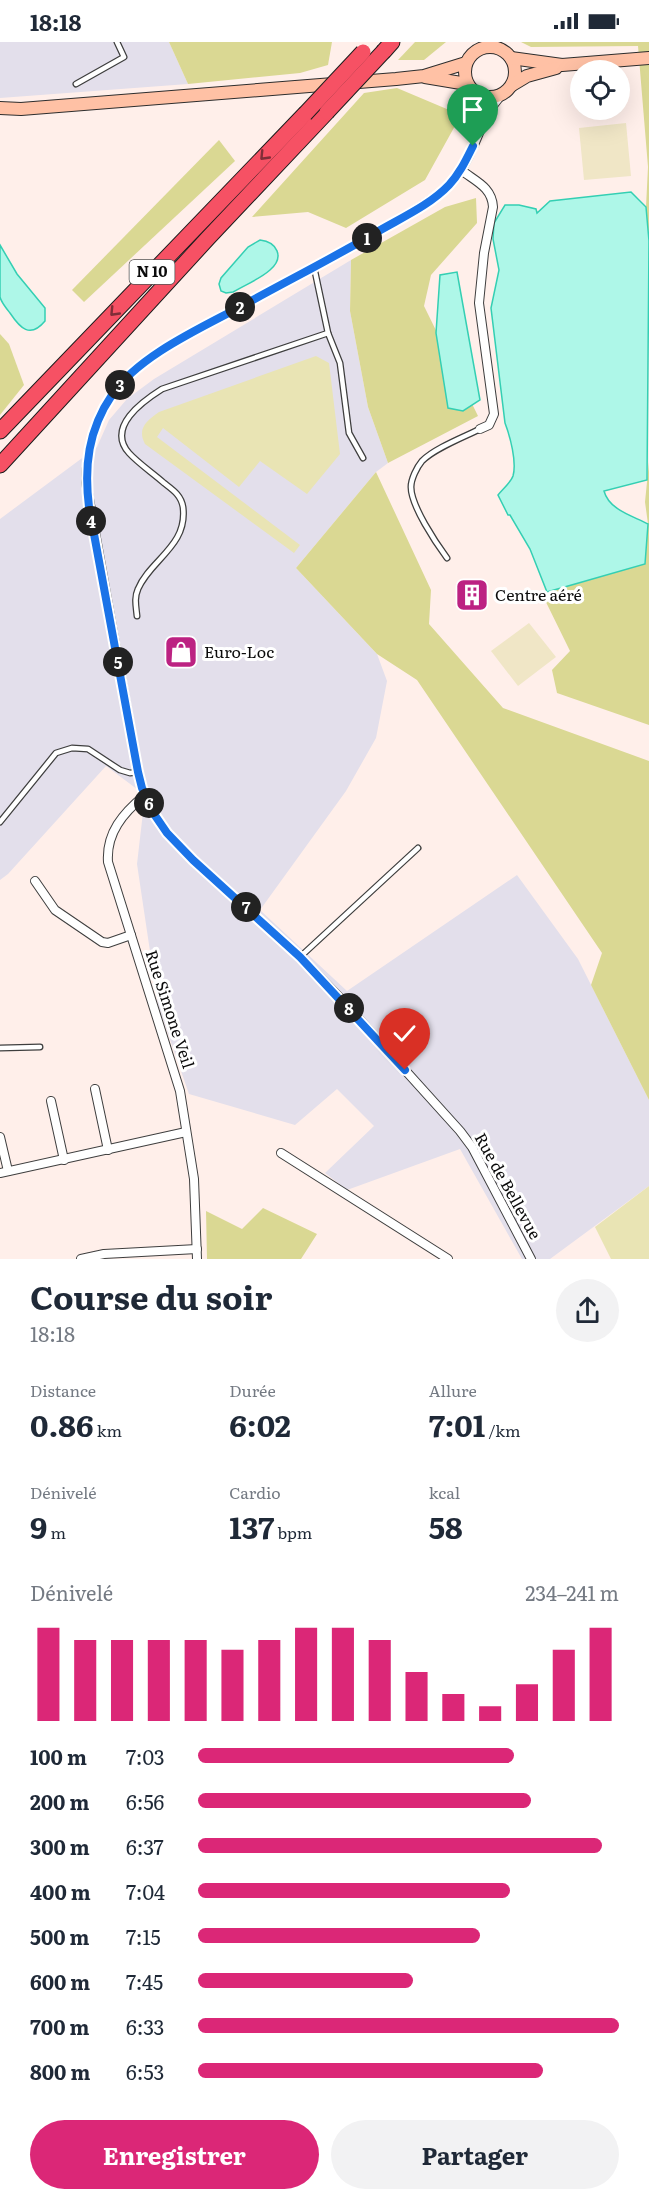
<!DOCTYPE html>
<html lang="fr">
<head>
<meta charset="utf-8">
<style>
  :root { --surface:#fff; --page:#f2f2f3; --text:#1f2937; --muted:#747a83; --accent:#db2777 }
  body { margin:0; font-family:Literata,serif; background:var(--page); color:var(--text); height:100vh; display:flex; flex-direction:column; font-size:22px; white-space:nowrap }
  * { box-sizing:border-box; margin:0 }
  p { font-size:20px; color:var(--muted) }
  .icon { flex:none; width:33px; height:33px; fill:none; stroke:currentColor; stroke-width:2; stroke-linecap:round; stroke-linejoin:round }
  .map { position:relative; height:1217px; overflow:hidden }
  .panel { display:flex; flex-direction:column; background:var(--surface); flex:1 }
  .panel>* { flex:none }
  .tools { position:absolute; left:570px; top:18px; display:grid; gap:12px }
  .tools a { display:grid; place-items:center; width:60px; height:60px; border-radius:50%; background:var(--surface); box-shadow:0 6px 24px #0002; font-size:30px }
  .pin { position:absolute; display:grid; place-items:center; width:51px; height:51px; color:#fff; margin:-62px -26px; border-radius:50% 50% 50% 0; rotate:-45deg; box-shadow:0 0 6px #0007 }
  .pin .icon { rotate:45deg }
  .km { position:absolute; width:30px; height:30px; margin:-15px; border-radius:50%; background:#222; color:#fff; font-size:16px; line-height:30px; text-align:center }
  .round { display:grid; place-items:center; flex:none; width:63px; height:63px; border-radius:32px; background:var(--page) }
  .summary { display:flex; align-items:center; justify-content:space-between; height:102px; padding:0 30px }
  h1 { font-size:33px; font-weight:700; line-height:45px }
  .figures { display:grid; grid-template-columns:repeat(3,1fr); gap:9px; height:102px; padding:6px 30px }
  .figures div { display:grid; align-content:center }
  .figures b { font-size:30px; font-weight:700 }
  .figures small { font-size:16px; font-weight:400 }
  .figures p { font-size:16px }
  .chart { height:168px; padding:12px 30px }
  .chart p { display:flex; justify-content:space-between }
  .chart svg { width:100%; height:108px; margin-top:6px; stroke:var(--accent); stroke-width:6 }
  .button { display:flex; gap:12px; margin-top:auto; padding:12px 30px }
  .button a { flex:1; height:69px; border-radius:36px; background:var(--accent); color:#fff; font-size:24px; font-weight:700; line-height:69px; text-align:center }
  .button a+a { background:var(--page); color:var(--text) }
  ul { padding:0 30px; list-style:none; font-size:20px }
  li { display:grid; grid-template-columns:96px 72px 1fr; align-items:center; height:45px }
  li i { height:15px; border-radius:8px; background:var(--accent) }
  .status { display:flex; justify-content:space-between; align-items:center; height:42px; padding:0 30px; background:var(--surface); direction:ltr }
  .status svg { height:16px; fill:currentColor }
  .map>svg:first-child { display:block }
</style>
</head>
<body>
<div class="status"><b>18:18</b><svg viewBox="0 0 49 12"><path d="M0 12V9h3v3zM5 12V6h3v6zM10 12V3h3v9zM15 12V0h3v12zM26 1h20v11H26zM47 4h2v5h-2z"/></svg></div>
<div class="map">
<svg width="649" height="1217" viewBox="0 0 649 1217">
  <rect width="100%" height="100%" fill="#ffefea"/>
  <!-- industrial -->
  <g fill="#e3dfeb">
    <path d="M0,0h169l19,42 -188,14z"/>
    <path d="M351,218l-1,51 18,96 20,56 -12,9 -80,96 81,86 10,27 -11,57 -30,53 -86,119 87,81 170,-116 61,84 71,141v86l-99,73h-28l-62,-110 -113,41 -22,-17 49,-47 -37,-37 -42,36 -106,-31 -31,-89 -21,-141 8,-69 -39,-29 -98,108 -8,6v-361l97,-72 12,-27 18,-21 27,-20z"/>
  </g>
  <!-- green -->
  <g fill="#e9e4b4">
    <path d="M316,314l13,7 11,91 -33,40 -47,-33 -21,26 -76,-59 -6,9 143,108 -6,8 -149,-109c-8,-15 1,-23 14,-32z"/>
    <path d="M649,1144v73h-38l-16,-32z"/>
  </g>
  <!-- forest -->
  <g fill="#dad893">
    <path d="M169,0h163l-4,23 -28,8 -112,11z"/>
    <path d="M415,0h31l-22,18h-26z"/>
    <path d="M521,0h128v244l-2,-6 2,-39 -3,-34 2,-40 -10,-121 -107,1z"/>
    <path d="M397,46l64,27 -36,65 -79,48 -38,-16 -56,5 112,-124z"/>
    <path d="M219,98l16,21 -151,141 -12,-12z"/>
    <path d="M476,156l1,25 -46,52 -7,31 54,110 -90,47 -20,-56 -18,-96 1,-51 94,-53z"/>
    <path d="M0,292l9,10 15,41 -24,30z"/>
    <path d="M649,420v263l-92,-32 -5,-23 18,-19 -27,-55 4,-4 98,-28 3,-40 -3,-22z"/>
    <path d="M376,430l55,118 -2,34 74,84 146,53v339l-58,-115 11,-32 -185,-273 -40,-26 -81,-86z"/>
    <path d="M263,1166l54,26 -16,25h-94l-1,-48 36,18z"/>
  </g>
  <!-- pitch -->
  <g fill="#f0e6c6">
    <path d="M626,81l5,53 -47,4 -5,-52z"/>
    <path d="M529,581l27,34 -38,29 -27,-35z"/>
  </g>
  <!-- water -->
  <g fill="#aef7e8" stroke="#34cfb3" stroke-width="1.5">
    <path d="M631,150l15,15 3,34 -2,239 -43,11c5,19 29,25 44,33l-3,40 -98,28 -17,-43 -20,-34h-2l-10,-20c4,-5 13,-13 15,-19 4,-14 -3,-40 -8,-53l-14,-115 8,-38 -6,-31 1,-16 11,-18h14l17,4 1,4 13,-12z"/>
    <path d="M260,198c17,2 25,17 10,30 -10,9 -25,15 -37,22l-7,1 -5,-2 -2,-7 2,-6 27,-31z"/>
    <path d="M0,203l17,29 28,34v13c-15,18 -25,7 -35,-8 -4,-5 -9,-11 -10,-16 0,-17 0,-36 0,-52z"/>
    <path d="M457,230l23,128 -17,11 -15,-3 -12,-75 4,-58z"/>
  </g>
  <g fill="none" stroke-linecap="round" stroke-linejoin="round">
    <defs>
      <g id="lane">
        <path d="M76,42l48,-27 -7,-15"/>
        <path d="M314,225l14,66 12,30 9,70 14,25"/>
        <path d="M447,516c-11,-15 -36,-52 -36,-71 0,-8 6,-20 11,-26 13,-13 42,-24 58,-32"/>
        <path d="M137,574c-1,-10 -3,-18 1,-27 12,-29 50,-43 45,-82 -2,-12 -10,-17 -19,-24 -11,-10 -25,-19 -35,-30 -23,-26 14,-52 33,-64l166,-56"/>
        <path d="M0,780l56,-69 16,-5 16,1 32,21 10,3 8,-1"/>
        <path d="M300,915l118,-109"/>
        <path d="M0,1006l40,-1"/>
      </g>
      <g id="street">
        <path d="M471,48l7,20 1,19"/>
        <path d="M502,52c-22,25 -24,50 -41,76 -8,13 -20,23 -32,31 -16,12 -35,21 -52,31 -50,29 -101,55 -152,83 -39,21 -84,41 -111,78 -20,26 -27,57 -28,89l52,290 4,16 12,26 13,19 26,27 107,97 40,41 120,133 12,16 59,112"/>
        <path d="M461,128c14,11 31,17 32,37l-9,46 -5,50 15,111 -5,11 -9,4"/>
        <path d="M145,753c-22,18 -39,38 -37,67l72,229 14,88 3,80"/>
        <path d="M35,839l20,29 47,32 6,1 23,-8"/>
        <path d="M95,1047l13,61"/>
        <path d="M51,1059l13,59"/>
        <path d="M0,1095l8,34"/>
        <path d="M281,1111l167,106"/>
        <path d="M0,1131l186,-41"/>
        <path d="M81,1217l23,-5 93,-5"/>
      </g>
      <g id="secondary">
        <circle cx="490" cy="30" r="25"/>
        <path d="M511,16l51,7 87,-7"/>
        <path d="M425,35l42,7"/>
        <path d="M512,43l15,-9 29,-8"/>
        <path d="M0,66l21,1 375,-30 28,-3 42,-13"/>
      </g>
      <g id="highway">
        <path d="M384,9l8,-9"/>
        <path d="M0,389l305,-317"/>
        <path d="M0,423l208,-227 119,-126"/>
      </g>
    </defs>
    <!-- lane casing -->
    <use href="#lane" stroke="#3e3e3e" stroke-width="7"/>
    <!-- street casing -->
    <use href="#street" stroke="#3e3e3e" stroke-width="10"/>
    <!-- secondary casing -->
    <use href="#secondary" stroke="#2d2d2d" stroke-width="14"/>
    <!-- highway casing -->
    <use href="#highway" stroke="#1c1c1c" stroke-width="17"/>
    <!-- lane -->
    <use href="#lane" stroke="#fff" stroke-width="4.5"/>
    <!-- street -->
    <use href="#street" stroke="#fff" stroke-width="8"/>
    <!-- secondary -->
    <use href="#secondary" stroke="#ffc1a5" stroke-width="12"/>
    <!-- highway -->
    <use href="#highway" stroke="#f65164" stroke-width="15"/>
    <defs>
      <g id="highway-bridge">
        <path d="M327,70l57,-61"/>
        <path d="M305,72l58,-62"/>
      </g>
    </defs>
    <!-- highway-bridge casing -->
    <use href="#highway-bridge" stroke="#1c1c1c" stroke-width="17" stroke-linecap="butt"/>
    <!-- highway-bridge -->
    <use href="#highway-bridge" stroke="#f65164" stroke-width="15"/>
  </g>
  <!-- one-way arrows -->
  <defs><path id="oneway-chevron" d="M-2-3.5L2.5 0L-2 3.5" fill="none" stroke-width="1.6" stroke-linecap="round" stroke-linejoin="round" transform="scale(1.5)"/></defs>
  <g stroke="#802e38">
    <use href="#oneway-chevron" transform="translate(264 114) rotate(134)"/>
    <use href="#oneway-chevron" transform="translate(114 270) rotate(134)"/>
  </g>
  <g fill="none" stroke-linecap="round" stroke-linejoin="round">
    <defs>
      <path id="route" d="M405,1028l-105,-113 -107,-97 -26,-27 -13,-19 -12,-26 -4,-16 -49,-265c-5,-40 -1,-77 23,-112 26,-39 89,-67 130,-89 45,-25 91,-48 135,-74 24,-14 53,-27 72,-47 11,-12 17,-25 24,-39"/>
    </defs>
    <!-- route casing -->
    <use href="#route" stroke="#fff" stroke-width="12"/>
    <!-- route -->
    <use href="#route" stroke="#1a73e8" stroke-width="8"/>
  </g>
  <!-- icons -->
  <defs>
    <symbol id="building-square" viewBox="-11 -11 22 22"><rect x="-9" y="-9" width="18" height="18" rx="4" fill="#bc2282" stroke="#fff"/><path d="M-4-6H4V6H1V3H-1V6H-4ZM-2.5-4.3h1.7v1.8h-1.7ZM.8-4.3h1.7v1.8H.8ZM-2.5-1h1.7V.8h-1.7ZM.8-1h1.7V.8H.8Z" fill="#fff"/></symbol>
    <symbol id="shop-square" viewBox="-11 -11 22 22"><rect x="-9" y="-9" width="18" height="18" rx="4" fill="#bc2282" stroke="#fff"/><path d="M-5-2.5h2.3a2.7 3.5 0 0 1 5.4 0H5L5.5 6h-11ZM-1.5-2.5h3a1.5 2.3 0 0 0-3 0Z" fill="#fff"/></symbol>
  </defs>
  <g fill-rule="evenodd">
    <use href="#building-square" x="453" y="534" width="38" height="38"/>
    <use href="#shop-square" x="162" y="591" width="38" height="38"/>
  </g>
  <g text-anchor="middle" stroke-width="6" stroke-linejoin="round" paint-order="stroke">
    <!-- shield labels -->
    <rect fill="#fff" stroke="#545454" stroke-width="1.5" x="129.5" y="218" width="45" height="24" rx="4.5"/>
    <g font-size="15" font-weight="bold" fill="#0b0b0b">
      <text x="152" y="235">N 10</text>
    </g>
    <!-- poi labels -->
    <g font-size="16" fill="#0b0b0b" stroke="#fff" text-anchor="start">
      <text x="495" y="559">Centre aéré</text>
      <text x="204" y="616">Euro-Loc</text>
    </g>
    <!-- street labels -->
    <g font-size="16" fill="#0b0b0b" stroke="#fff">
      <text transform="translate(170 967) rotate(72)" y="6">Rue Simone Veil</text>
      <text transform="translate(508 1144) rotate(61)" y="6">Rue de Bellevue</text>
    </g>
  </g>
</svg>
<div class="tools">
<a><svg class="icon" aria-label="locate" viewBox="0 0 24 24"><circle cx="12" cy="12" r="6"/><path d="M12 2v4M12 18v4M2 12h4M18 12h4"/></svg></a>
</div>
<div class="pin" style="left:473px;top:104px;background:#1e9e55"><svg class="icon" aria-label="arrive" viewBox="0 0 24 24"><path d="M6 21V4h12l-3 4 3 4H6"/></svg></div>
<div class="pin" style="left:405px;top:1028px;background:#d93025"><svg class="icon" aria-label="check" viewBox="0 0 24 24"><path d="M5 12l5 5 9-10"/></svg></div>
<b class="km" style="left:367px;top:196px">1</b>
<b class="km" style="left:240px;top:265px">2</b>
<b class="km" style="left:120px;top:343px">3</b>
<b class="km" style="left:91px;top:479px">4</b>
<b class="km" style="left:118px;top:620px">5</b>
<b class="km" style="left:149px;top:761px">6</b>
<b class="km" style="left:246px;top:865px">7</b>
<b class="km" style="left:349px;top:966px">8</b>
</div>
<section class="panel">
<div class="summary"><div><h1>Course du soir</h1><p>18:18</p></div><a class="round"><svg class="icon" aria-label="share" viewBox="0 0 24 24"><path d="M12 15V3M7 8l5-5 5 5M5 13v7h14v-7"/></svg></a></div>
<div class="figures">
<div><p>Distance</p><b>0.86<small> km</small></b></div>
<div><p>Durée</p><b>6:02</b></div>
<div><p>Allure</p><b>7:01<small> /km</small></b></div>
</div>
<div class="figures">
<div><p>Dénivelé</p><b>9<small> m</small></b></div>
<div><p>Cardio</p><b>137<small> bpm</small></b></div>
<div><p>kcal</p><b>58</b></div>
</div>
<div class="chart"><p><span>Dénivelé</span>234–241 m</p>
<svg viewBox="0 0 160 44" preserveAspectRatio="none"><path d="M5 44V6M15 44V11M25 44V11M35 44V11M45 44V11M55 44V15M65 44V11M75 44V6M85 44V6M95 44V11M105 44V24M115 44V33M125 44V38M135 44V29M145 44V15M155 44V6"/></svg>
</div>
<ul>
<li><b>100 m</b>7:03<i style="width:75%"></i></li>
<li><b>200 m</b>6:56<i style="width:79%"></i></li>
<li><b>300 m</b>6:37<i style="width:96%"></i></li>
<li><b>400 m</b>7:04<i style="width:74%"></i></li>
<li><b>500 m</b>7:15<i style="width:67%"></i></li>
<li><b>600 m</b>7:45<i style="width:51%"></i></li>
<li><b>700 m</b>6:33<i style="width:100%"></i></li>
<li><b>800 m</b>6:53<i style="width:82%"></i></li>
</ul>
<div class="button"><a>Enregistrer</a><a>Partager</a></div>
</section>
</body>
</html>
